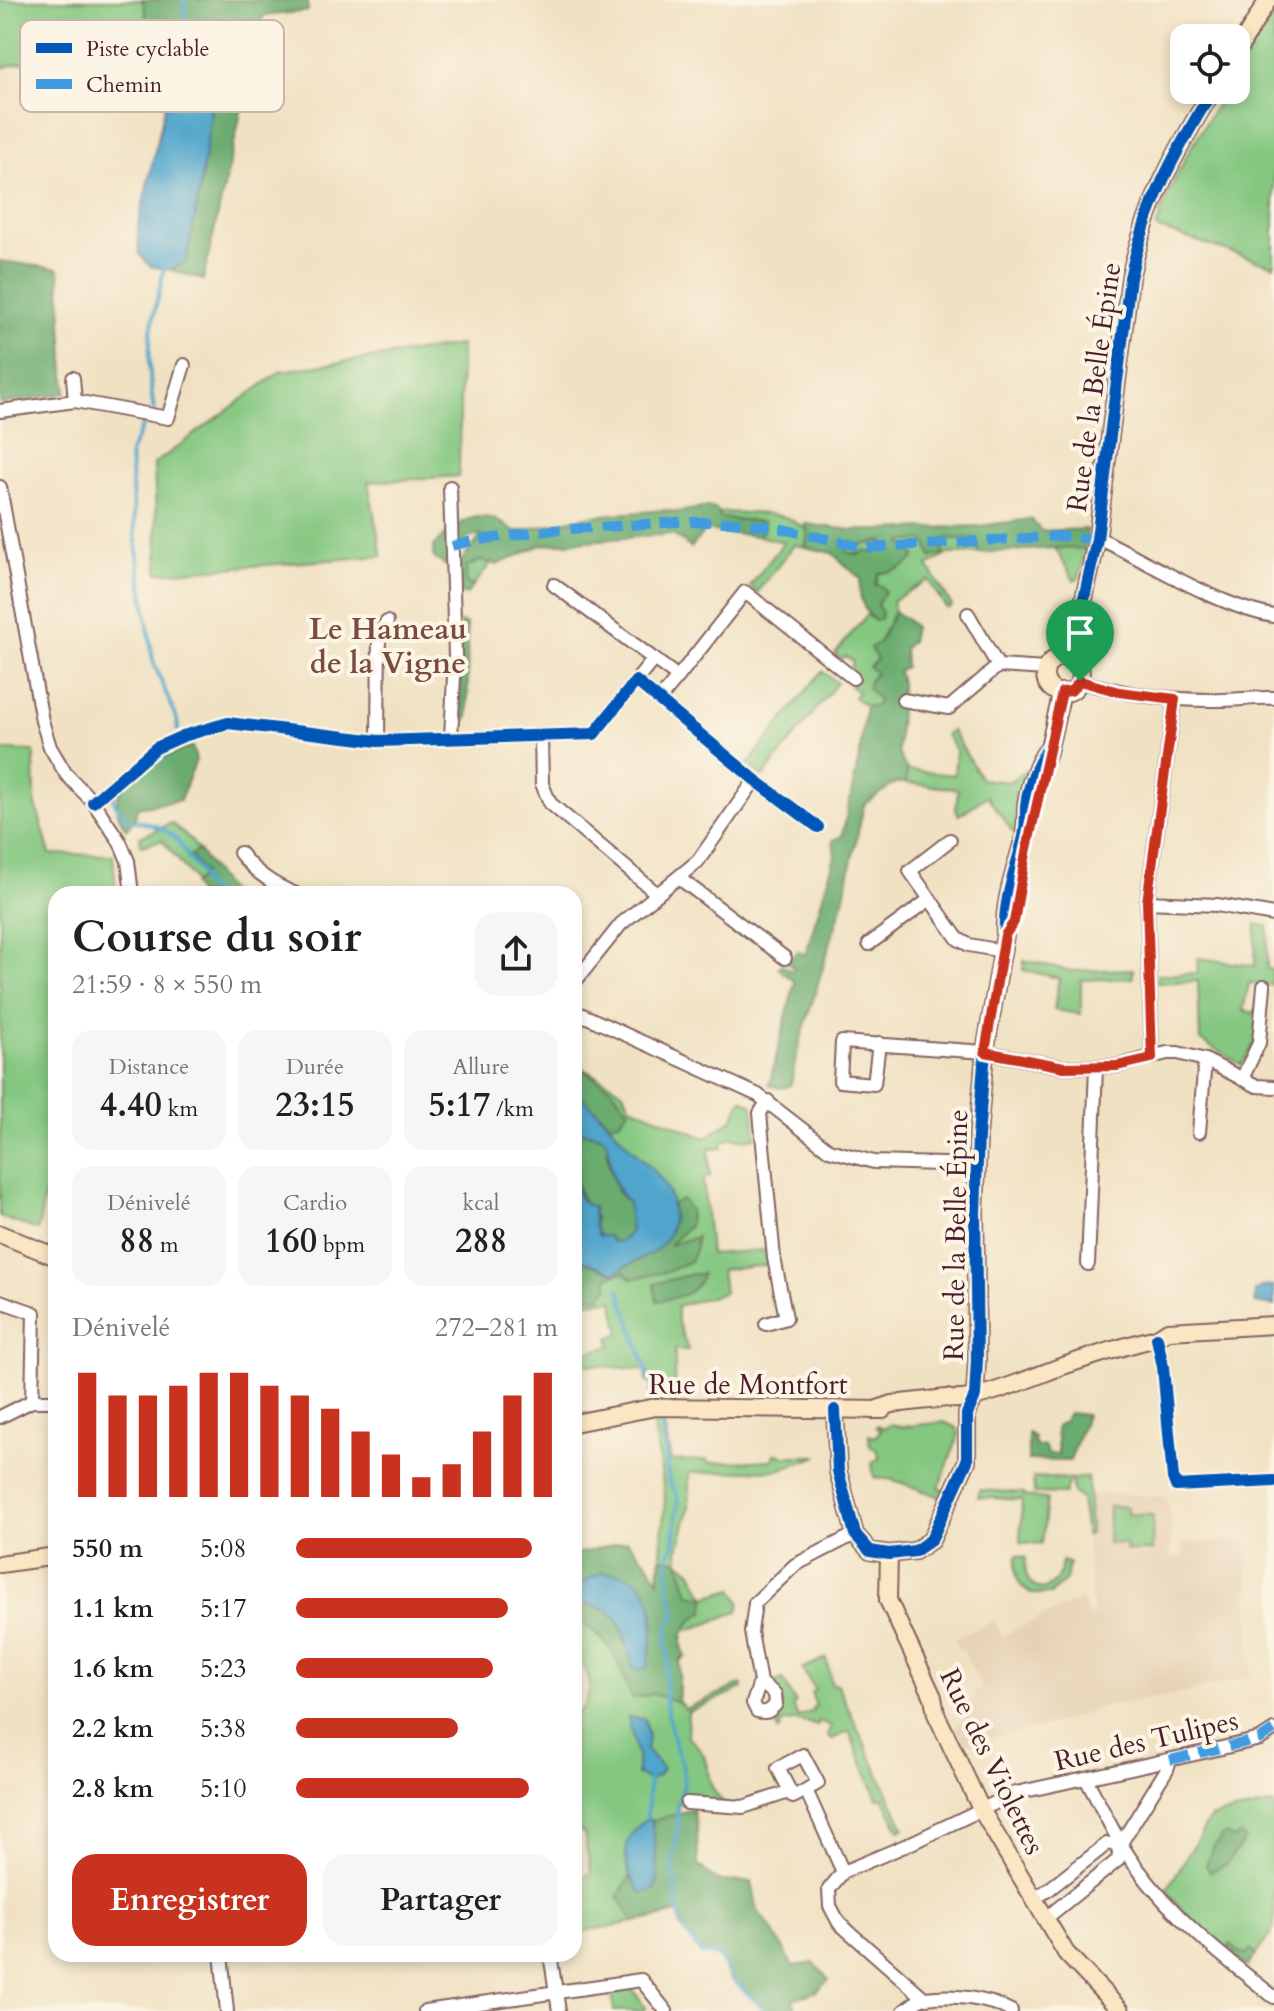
<!DOCTYPE html>
<html lang="fr">
<head>
<meta charset="utf-8">
<style>
  :root { --surface:#fff; --page:#f6f6f6; --text:#202124; --muted:#757577; --accent:#c8321e }
  body { margin:0; font-family:Cardo,serif; background:var(--page); color:var(--text); height:100vh; display:flex; flex-direction:column; font-size:30px; white-space:nowrap }
  * { box-sizing:border-box; margin:0 }
  p { font-size:26px; color:var(--muted) }
  .icon { flex:none; width:44px; height:44px; fill:none; stroke:currentColor; stroke-width:2; stroke-linecap:round; stroke-linejoin:round }
  .map { position:relative; flex:1; overflow:hidden }
  .side { position:absolute; left:48px; top:886px; width:534px; height:1076px; display:flex; flex-direction:column; background:var(--surface); border-radius:24px; box-shadow:0 4px 12px #0003 }
  .side>* { flex:none }
  .controls { position:absolute; left:1170px; top:24px; display:grid; gap:16px }
  .controls a { display:grid; place-items:center; width:80px; height:80px; border-radius:16px; background:var(--surface); box-shadow:0 4px 12px #0003; font-size:40px }
  .pin { position:absolute; display:grid; place-items:center; width:68px; height:68px; color:#fff; margin:-82px -34px; border-radius:50% 50% 50% 0; rotate:-45deg; box-shadow:0 0 8px #0007 }
  .pin .icon { rotate:45deg }
  .round { display:grid; place-items:center; flex:none; width:84px; height:84px; border-radius:24px; background:var(--page) }
  .headline { display:flex; align-items:center; justify-content:space-between; height:136px; padding:0 24px }
  h1 { font-size:44px; font-weight:700; line-height:60px }
  .stats { display:grid; grid-template-columns:repeat(3,1fr); gap:12px; height:136px; padding:8px 24px }
  .stats div { display:grid; align-content:center; border-radius:20px; background:var(--page); text-align:center }
  .stats b { font-size:34px; font-weight:700 }
  .stats small { font-size:22px; font-weight:400 }
  .stats p { font-size:22px }
  .chart { height:224px; padding:16px 24px }
  .chart p { display:flex; justify-content:space-between }
  .chart svg { width:100%; height:144px; margin-top:8px; stroke:var(--accent); stroke-width:6 }
  .button { display:flex; gap:16px; margin-top:auto; padding:16px 24px }
  .button a { flex:1; height:92px; border-radius:24px; background:var(--accent); color:#fff; font-size:32px; font-weight:700; line-height:92px; text-align:center }
  .button a+a { background:var(--page); color:var(--text) }
  ul { padding:0 24px; list-style:none; font-size:26px }
  li { display:grid; grid-template-columns:128px 96px 1fr; align-items:center; height:60px }
  li i { height:20px; border-radius:10px; background:var(--accent) }
  .map>svg:first-child { display:block }
</style>
</head>
<body>
<div class="map">
<svg width="1274" height="2011" viewBox="0 0 1274 2011">
  <rect width="100%" height="100%" fill="#fcf5e5"/>
  <filter id="ink" filterUnits="userSpaceOnUse"><feTurbulence type="fractalNoise" baseFrequency=".0125" numOctaves="2"/><feDisplacementMap in="SourceGraphic" scale="16" xChannelSelector="R" yChannelSelector="G"/><feConvolveMatrix kernelMatrix="1 2 1 2 8 2 1 2 1" color-interpolation-filters="sRGB"/></filter>
  <filter id="wash" filterUnits="userSpaceOnUse"><feTurbulence type="fractalNoise" baseFrequency=".006" numOctaves="4" result="noise"/><feDisplacementMap in="SourceGraphic" scale="32" xChannelSelector="R" yChannelSelector="G"/><feGaussianBlur stdDeviation="1.8" result="paint"/><feColorMatrix in="noise" values="0 0 0 0 0 0 0 0 0 0 0 0 0 0 0 0 0 1.4 0 .05"/><feComposite in="paint" operator="in"/></filter>
  <g filter="url(#wash)">
    <rect width="100%" height="100%" fill="#f0e1c2"/>
    <!-- built -->
    <path fill="#e6d1b4" d="M1106,1493l61,4 4,22 -1,38h14l-1,-14 64,-3 4,136 -67,17 -84,14 -17,8 -41,12 -79,17 -8,-18 9,-5 -7,-14 17,-9 -2,-5 10,-5 -19,-39 -4,1 -5,-11 40,-18 8,15 79,-37 7,16h5l-7,-80 4,-1 -2,-40z"/>
    <!-- green -->
    <g fill="#84c780" stroke="#677356" stroke-width="2">
      <path d="M0,0h143l6,32 -149,36z"/>
      <path d="M1274,13v253l-118,-38c15,-50 42,-94 70,-138h10v-16z"/>
      <path d="M461,345l-2,131 -91,6 14,74 -224,17 -4,-109 127,-93z"/>
      <path d="M717,512l53,2 18,4 18,11 2,5 -3,13 -11,-2 -37,48 -7,-7 34,-44 -26,-6 5,-5v-9l-42,-4z"/>
      <path d="M977,538l2,15 -31,1 -20,12 24,40 -5,3 -19,-29 -36,21 2,11 -15,31 -4,32 -6,6 9,18 -2,7h-10l-12,-9 4,-5 -8,-6 6,-8 -6,-7 3,-10 -8,-5 -3,3 -7,-5 33,-41 2,5c8,-15 4,-29 9,-45 13,-1 29,-6 36,-17l-13,-12v-3h25l18,6v-8z"/>
      <path d="M885,541l-12,12h-26v-6z"/>
      <path d="M1055,548l30,1 -6,29 -5,2z"/>
      <path d="M482,560l9,3 -18,23 -7,-2v-17z"/>
      <path d="M822,671l15,12 -74,94 -15,-13z"/>
      <path d="M952,730l29,49 27,3 21,-13 -8,63h-8l-26,-36 -28,19 -3,-5 2,-21 -52,-6 1,-13 47,5 2,-23 -10,-18z"/>
      <path d="M0,750l34,1 1,50 15,53 63,1 3,39h-60v240l-18,96 -38,-13z"/>
      <path d="M171,823l19,16 20,28 -13,27 -5,-17 -30,-37 -21,6 -1,-9z"/>
      <path d="M1256,924l12,2 -1,43 6,1 -1,15 -23,-2 -6,27 10,3 4,-5v31l-15,26 -42,-25 -2,-59 -41,2v-8l41,-2 -1,-15 58,8z"/>
      <path d="M1024,960l48,11 61,-2v9l-52,2v34l-27,-4 5,-32 -36,-8z"/>
      <path d="M574,1064l40,21 9,7 8,14 74,32 28,-19 9,-20 11,6 3,32 -11,3 -13,-3 -10,5v6l-13,1 1,28 -7,1 7,76 55,-4 3,15 -47,5 3,23 -47,13v14l11,30h-13v46h-24v-15l-4,1 -2,-12 -71,-7v-7l37,-10 -2,-8 11,-5 -7,-33 -36,3 -3,-8z"/>
      <path d="M663,1419l8,42 36,-1 1,3 64,-3 3,-6h5l1,2h37l-40,14 -89,3v35l-11,42 1,11 13,11 13,25 28,-8 7,13 -2,9 -31,13 -24,7 -2,14 5,12 -6,4 -2,40 7,8 57,-25 1,4 -55,24 -1,25c32,23 10,40 37,66l-40,-4 -7,7 -10,110 -93,17v-55l17,-4 -7,-40 -10,-9v-109l11,-11 5,-18 -2,-11 -14,-30v-91l53,-14 32,38 6,-81 -12,-77z"/>
      <path d="M944,1422l13,6 2,6 -20,54 7,3 -3,7 -49,-18 -20,-3 -2,-14 7,-4 -1,-8 -8,-5 -1,-11 6,2 6,-7 -5,-3 2,-2 6,3 8,-4 9,3z"/>
      <path d="M1033,1477l36,2 -4,15 -31,-1z"/>
      <path d="M1088,1477l2,57 -4,1 -5,-36 -8,-7 -2,-13z"/>
      <path d="M979,1490l45,3v3l23,3 -5,45 -22,-2 2,-42 -44,-3z"/>
      <path d="M1109,1506l18,1v7l26,1 -1,36h-26l-1,-7 -17,-1z"/>
      <path d="M1017,1555l9,3c-6,38 32,42 36,3l7,2 -3,17 -15,14h-20c-16,-10 -17,-22 -14,-39z"/>
      <path d="M826,1658l6,27 5,-1 67,144 -5,2 -16,-33 -6,2 -28,-68 -17,8 -5,-4 4,-9 -12,-5 -2,5c-12,-5 -25,-7 -37,-2l1,5 -3,2 -6,-14c15,-10 11,-21 0,-31l1,-3 9,-4 14,24 -4,2 6,12 15,-6 -1,-3 4,-2 -5,-13 4,-3 -13,-21z"/>
      <path d="M1274,1804v125l-27,38 -61,-53 -20,-23 45,-74z"/>
      <path d="M633,1989l12,19 -3,3h-28l-3,-19z"/>
    </g>
    <!-- forest -->
    <g fill="#6bac6e" stroke="#5a664c" stroke-width="2" fill-rule="evenodd">
      <path d="M143,0h165v11l-45,5 -60,264 -32,-10 15,-9 11,-55 -7,-114 -14,-2 -10,12c10,-40 18,-44 -17,-70z"/>
      <path d="M0,261l59,8 7,124 -66,11z"/>
      <path d="M708,507l8,2 5,9 43,4 -1,9 -5,5 -53,-6 -14,18 -19,-14 -131,11 -44,20 -15,-5 -16,7v16l7,3 -7,9 -10,-4c-1,-32 8,-32 26,-56l-15,3 -20,28 -13,-8 -1,-12c29,-26 47,-43 82,-14l76,-16 74,-6 11,2z"/>
      <path d="M1031,519l10,12 46,-2 -2,20 -30,-1 -76,5 -3,-15 -31,1 -2,16 -12,2 -5,-16h-23l-1,3 8,4 5,8c-7,12 -23,16 -36,17l-4,12 6,1 4,5 -8,14 5,7 -1,7 -6,2c-12,-10 -18,-27 -14,-42l-29,-26 -27,-6 3,-13 -3,-10 47,6h28l100,-4zM884,541l-11,12 -8,-3 -7,5 -11,-3v-5z"/>
      <path d="M894,612l11,6 9,9 -3,14 -7,7 1,19 -7,4 3,12 -3,70 9,17 -1,13h-11l-31,22 -22,100 -45,147 -6,33c-8,5 -13,3 -22,0l26,-103 -17,-14 4,-4 9,7 3,-3 -9,-8 2,-4 5,2 6,-7 7,4 30,-99 -2,-16 9,-4 17,-78 7,-52h10l2,-7 -10,-10 1,-8 7,-8 -7,-6 8,-8 -7,-11 9,-5z"/>
      <path d="M460,622l7,3 1,93 -7,6z"/>
      <path d="M192,746l4,14 -16,40 -43,7 -2,12 -9,10c-33,-46 33,-69 66,-83z"/>
      <path d="M198,850l33,44h-34l-4,-9 11,-12 -14,-17z"/>
      <path d="M579,1068l32,20 18,22 -10,12 -9,1 -36,-32v-18z"/>
      <path d="M574,1130l30,7 3,5 2,23 9,28 10,9 3,30 -9,9 -9,1 -5,-6h-9l-5,-10 1,-9c-14,-17 -24,-33 -16,-55l-5,-4z"/>
      <path d="M682,1199l8,11 -1,16 -20,19 27,-8 -1,14 -5,10 -21,10 -37,8 -8,-7 -16,5v10l-7,10h-9l-18,-8v-19l5,-11 36,14 58,-52 -1,-17z"/>
      <path d="M692,1274h10c-6,22 -25,23 -45,27l-3,-17z"/>
      <path d="M1069,1413l17,2 -16,46 -42,-1v-27l6,4 1,9h9l4,8h10l-2,-28 8,-5z"/>
      <path d="M627,1541l20,21 12,18 2,-22 18,3 10,33 16,3 -1,15c-17,9 -28,25 -19,43l-5,5 -2,42 -25,-8 -21,4c-14,-33 -20,-65 -58,-77v-22l2,5c34,1 43,9 50,41l28,-16v-15l-6,-17 -74,-8v-34z"/>
      <path d="M693,1809l4,17 1,39 19,16 35,1 6,29 16,21 19,34 21,-3 15,17 -14,12 -22,7 3,12h-30l-35,-33 -12,-21 -18,-3c-8,-15 -19,-23 -22,-41l-45,9 -16,-26 12,-19 11,15 17,-15 -6,-56z"/>
      <path d="M1226,1834l7,5 7,-4 5,4 -18,24 -16,9 -5,-7c5,-13 8,-24 20,-31z"/>
      <path d="M1230,1944l8,8 9,2 4,-5 5,5 -9,13 -19,-15z"/>
    </g>
    <!-- water -->
    <g fill="#4fa5cc" stroke="#4c627c" stroke-width="2">
      <path d="M176,90l25,5 9,12 1,7 -14,92 -11,55 -15,9 -21,-4 -11,-12 -1,-27 28,-125z"/>
      <path d="M574,1091c21,16 36,34 53,53 19,21 43,34 45,65 1,10 0,21 -6,30 -12,19 -33,21 -51,34l-41,-16v-99l5,3c-3,10 -5,32 3,40 3,3 7,4 11,6l1,19 5,10h9l5,6 9,-1 9,-9c-1,-10 -3,-20 -3,-30 -24,-22 -14,-55 -24,-64 -7,-6 -21,-5 -30,-8z"/>
      <path d="M1274,1286v20l-19,-3v-12l7,-4z"/>
      <path d="M602,1572c10,1 23,1 31,6 30,17 19,61 15,88l-6,5 -8,-2c-13,-39 -8,-64 -58,-65l-1,-17z"/>
      <path d="M628,1717l17,2 3,19 -2,12 17,19 -5,7 -9,4 -12,-5v-18z"/>
      <path d="M647,1818l5,3 6,56 -3,13 -14,3c-20,-27 -22,-53 6,-75z"/>
    </g>
    <g fill="none" stroke-linecap="round" stroke-linejoin="round">
      <!-- stream -->
      <g stroke="#4fa5cc" stroke-width="4">
        <path d="M176,92l10,-47 -2,-45"/>
        <path d="M154,411c-5,-31 -7,-65 0,-96 3,-18 9,-32 10,-50"/>
        <path d="M144,423l-14,30 5,82 18,126 24,59 1,11"/>
        <path d="M172,751l-50,33 -9,14c12,32 29,18 51,32 13,7 18,17 26,29 8,12 12,10 14,27l11,8"/>
        <path d="M619,1289l36,106"/>
        <path d="M662,1422l7,60 9,14 -4,47 -6,14 1,39 5,7 1,13 -6,7 -3,24 3,12 -3,13 -1,28 9,42 9,24 1,18 -7,25 1,16 -5,47 8,54 20,28 18,2 12,22 35,33"/>
        <path d="M647,1818l2,-38"/>
      </g>
    </g>
  </g>
  <g filter="url(#ink)">
    <g fill="none" stroke-linecap="round" stroke-linejoin="round">
      <defs>
        <g id="street">
          <path d="M73,378l2,23"/>
          <path d="M0,411l75,-10 93,17 16,-53"/>
          <path d="M0,487l42,234 8,26 16,27 27,28 27,40 8,19 4,33"/>
          <path d="M450,487l5,169 -4,82"/>
          <path d="M1097,539l8,2c48,24 118,67 169,75"/>
          <path d="M554,585l124,92 67,-85 108,86"/>
          <path d="M968,614l30,52"/>
          <path d="M636,681l18,-22"/>
          <path d="M1080,681c42,13 87,19 131,19 21,1 42,-3 63,-2"/>
          <path d="M659,700l19,-23"/>
          <path d="M903,700l46,8 49,-42 48,3"/>
          <path d="M541,736l1,48 8,19 106,90"/>
          <path d="M378,741l1,-109 8,-10"/>
          <path d="M93,802l63,-54 27,-12 45,-13 150,18 216,-7 42,-53 119,99 63,47"/>
          <path d="M950,840l-40,31 48,68 11,6 33,6"/>
          <path d="M240,853c15,20 33,32 56,41"/>
          <path d="M679,878l106,80"/>
          <path d="M1147,902l70,3 57,10"/>
          <path d="M869,944l61,-45"/>
          <path d="M574,983l47,-59 77,-63 57,-81"/>
          <path d="M574,1011l184,84 71,55 45,12 102,3"/>
          <path d="M879,1043l-5,41 -34,-3 2,-39 143,10 79,15 53,-1 50,-13h11l27,7 52,26 17,1"/>
          <path d="M1152,1058l-5,-156 28,-203"/>
          <path d="M1242,1079l17,-36 5,-57"/>
          <path d="M1199,1132l6,-72"/>
          <path d="M1088,1264l8,-196"/>
          <path d="M0,1301l34,12 -2,88 -32,16"/>
          <path d="M766,1324l20,-6 -12,-60 -13,-134 -1,-11 8,-12"/>
          <path d="M1157,1338l6,29 10,111 3,8 98,-5"/>
          <path d="M32,1401h24"/>
          <path d="M760,1682l15,12 1,10c-6,7 -9,10 -19,7l-4,-8 7,-21 -9,-50 4,-29 40,-38 60,-31"/>
          <path d="M1086,1779c16,28 29,60 49,86 38,53 88,92 139,132"/>
          <path d="M806,1790l-13,7 -15,-29 25,-13 15,28 -12,7 37,82"/>
          <path d="M687,1803l56,4 46,-15"/>
          <path d="M843,1872l64,-27 109,-52 193,-42 51,-12 14,-9"/>
          <path d="M843,1872l-14,17 1,17 9,17 84,74"/>
          <path d="M1033,1899l15,-9 59,-46 14,-1"/>
          <path d="M1045,1919l73,-59 3,-17 46,-74 3,-9"/>
          <path d="M221,1954l6,57"/>
          <path d="M550,1954l9,57"/>
          <path d="M425,2011l216,-31 25,31"/>
          <path d="M904,2011c7,-5 14,-12 22,-13 26,-4 62,0 85,13"/>
        </g>
        <g id="secondary">
          <path d="M1236,53l32,-53"/>
          <circle cx="1063" cy="675" r="18"/>
          <path d="M1071,658l26,-119 33,-261c16,-74 44,-124 83,-188"/>
          <path d="M1047,756l15,-64"/>
          <path d="M0,1234l56,23"/>
          <path d="M835,1410l3,61 17,63 15,17 19,3 26,-3 16,-11 36,-79v-47l8,-18 2,-37 -2,-146 3,-77 7,-84 20,-117c-2,-34 11,-66 19,-98 2,-11 2,-20 2,-31 2,-21 11,-41 22,-58"/>
          <path d="M875,1410l17,-6 55,-6c22,8 94,-25 119,-33 30,-10 60,-20 91,-27l11,-7 106,-6"/>
          <path d="M574,1423l82,-16 227,3"/>
          <path d="M889,1554l-1,46 45,97 3,17 46,97 84,142 55,58"/>
          <path d="M0,1564l56,-8"/>
        </g>
      </defs>
      <!-- street casing -->
      <use href="#street" stroke="#846360" stroke-width="16"/>
      <!-- secondary casing -->
      <use href="#secondary" stroke="#846360" stroke-width="20"/>
      <!-- street -->
      <use href="#street" stroke="#fff" stroke-width="12"/>
      <!-- secondary -->
      <use href="#secondary" stroke="#fbe6c4" stroke-width="16"/>
      <!-- quiet -->
      <g stroke="#409be1" stroke-width="10" stroke-dasharray="20 10" stroke-linecap="butt">
        <path d="M452,546l20,-5 82,-11 125,-8h52l43,5 92,21 195,-12 36,3"/>
        <path d="M1170,1760l90,-21 14,-9"/>
      </g>
      <defs>
        <g id="cycleway">
          <path d="M1071,658l26,-119 33,-261c16,-74 44,-124 83,-188"/>
          <path d="M93,802l63,-54 27,-12 45,-13 150,18 216,-7 42,-53 119,99 63,47"/>
          <path d="M1157,1338l6,29 10,111 3,8 98,-5"/>
          <path d="M835,1410l3,61 17,63 15,17 19,3 26,-3 16,-11 36,-79v-47l8,-18 2,-37 -2,-146 3,-77 7,-84 20,-117c-2,-34 11,-66 19,-98 2,-11 2,-20 2,-31 2,-21 11,-41 22,-58"/>
        </g>
      </defs>
      <!-- cycleway casing -->
      <use href="#cycleway" stroke="#fcf5e5" stroke-width="17"/>
      <!-- cycleway -->
      <use href="#cycleway" stroke="#0057b8" stroke-width="12"/>
    </g>
  </g>
  <g fill="none" stroke-linecap="round" stroke-linejoin="round" filter="url(#ink)">
    <defs>
      <path id="route" d="M1080,681l39,11 56,7 -28,203 5,156 -35,8 -53,1 -79,-15 20,-117 9,-13 12,-69 36,-161 9,-1z"/>
    </defs>
    <!-- route casing -->
    <use href="#route" stroke="#fff" stroke-width="16"/>
    <!-- route -->
    <use href="#route" stroke="#c8321e" stroke-width="10"/>
  </g>
  <g text-anchor="middle" stroke-width="8" stroke-linejoin="round" paint-order="stroke">
    <!-- street labels -->
    <g font-size="28" fill="#4a1f2b" stroke="#fcf5e5">
      <text transform="translate(1093 387) rotate(-82)" y="10">Rue de la Belle Épine</text>
      <text transform="translate(955 1235) rotate(-89)" y="10">Rue de la Belle Épine</text>
      <text x="748" y="1394">Rue de Montfort</text>
      <text transform="translate(1146 1740) rotate(-13)" y="10">Rue des Tulipes</text>
      <text transform="translate(993 1761) rotate(64)" y="10">Rue des Violettes</text>
    </g>
    <!-- neighbourhood labels -->
    <g font-size="30" font-weight="bold" fill="#7a4b3e" stroke="#fcf5e5">
      <text x="388" y="639">Le Hameau<tspan x="388" dy="34">de la Vigne</tspan></text>
    </g>
  </g>
  <!-- legend -->
  <rect x="20" y="20" width="264" height="92" rx="12" fill="#fcf5e5" stroke="#c7b5ad" stroke-width="2"/>
  <rect x="36" y="43" width="36" height="10" fill="#0057b8"/>
  <rect x="36" y="79" width="36" height="10" fill="#409be1"/>
  <g font-size="22" fill="#4a1f2b">
    <text x="86" y="56">Piste cyclable</text>
    <text x="86" y="92">Chemin</text>
  </g>
</svg>
<div class="controls">
<a><svg class="icon" aria-label="locate" viewBox="0 0 24 24"><circle cx="12" cy="12" r="6"/><path d="M12 2v4M12 18v4M2 12h4M18 12h4"/></svg></a>
</div>
<div class="pin" style="left:1080px;top:681px;background:#1e9e55"><svg class="icon" aria-label="arrive" viewBox="0 0 24 24"><path d="M6 21V4h12l-3 4 3 4H6"/></svg></div>
<section class="side">
<div class="headline"><div><h1>Course du soir</h1><p>21:59 · 8 × 550 m</p></div><a class="round"><svg class="icon" aria-label="share" viewBox="0 0 24 24"><path d="M12 15V3M7 8l5-5 5 5M5 13v7h14v-7"/></svg></a></div>
<div class="stats">
<div><p>Distance</p><b>4.40<small> km</small></b></div>
<div><p>Durée</p><b>23:15</b></div>
<div><p>Allure</p><b>5:17<small> /km</small></b></div>
</div>
<div class="stats">
<div><p>Dénivelé</p><b>88<small> m</small></b></div>
<div><p>Cardio</p><b>160<small> bpm</small></b></div>
<div><p>kcal</p><b>288</b></div>
</div>
<div class="chart"><p><span>Dénivelé</span>272–281 m</p>
<svg viewBox="0 0 160 44" preserveAspectRatio="none"><path d="M5 44V6M15 44V13M25 44V13M35 44V10M45 44V6M55 44V6M65 44V10M75 44V13M85 44V17M95 44V24M105 44V31M115 44V38M125 44V34M135 44V24M145 44V13M155 44V6"/></svg>
</div>
<ul>
<li><b>550 m</b>5:08<i style="width:90%"></i></li>
<li><b>1.1 km</b>5:17<i style="width:81%"></i></li>
<li><b>1.6 km</b>5:23<i style="width:75%"></i></li>
<li><b>2.2 km</b>5:38<i style="width:62%"></i></li>
<li><b>2.8 km</b>5:10<i style="width:89%"></i></li>
</ul>
<div class="button"><a>Enregistrer</a><a>Partager</a></div>
</section>
</div>
</body>
</html>
